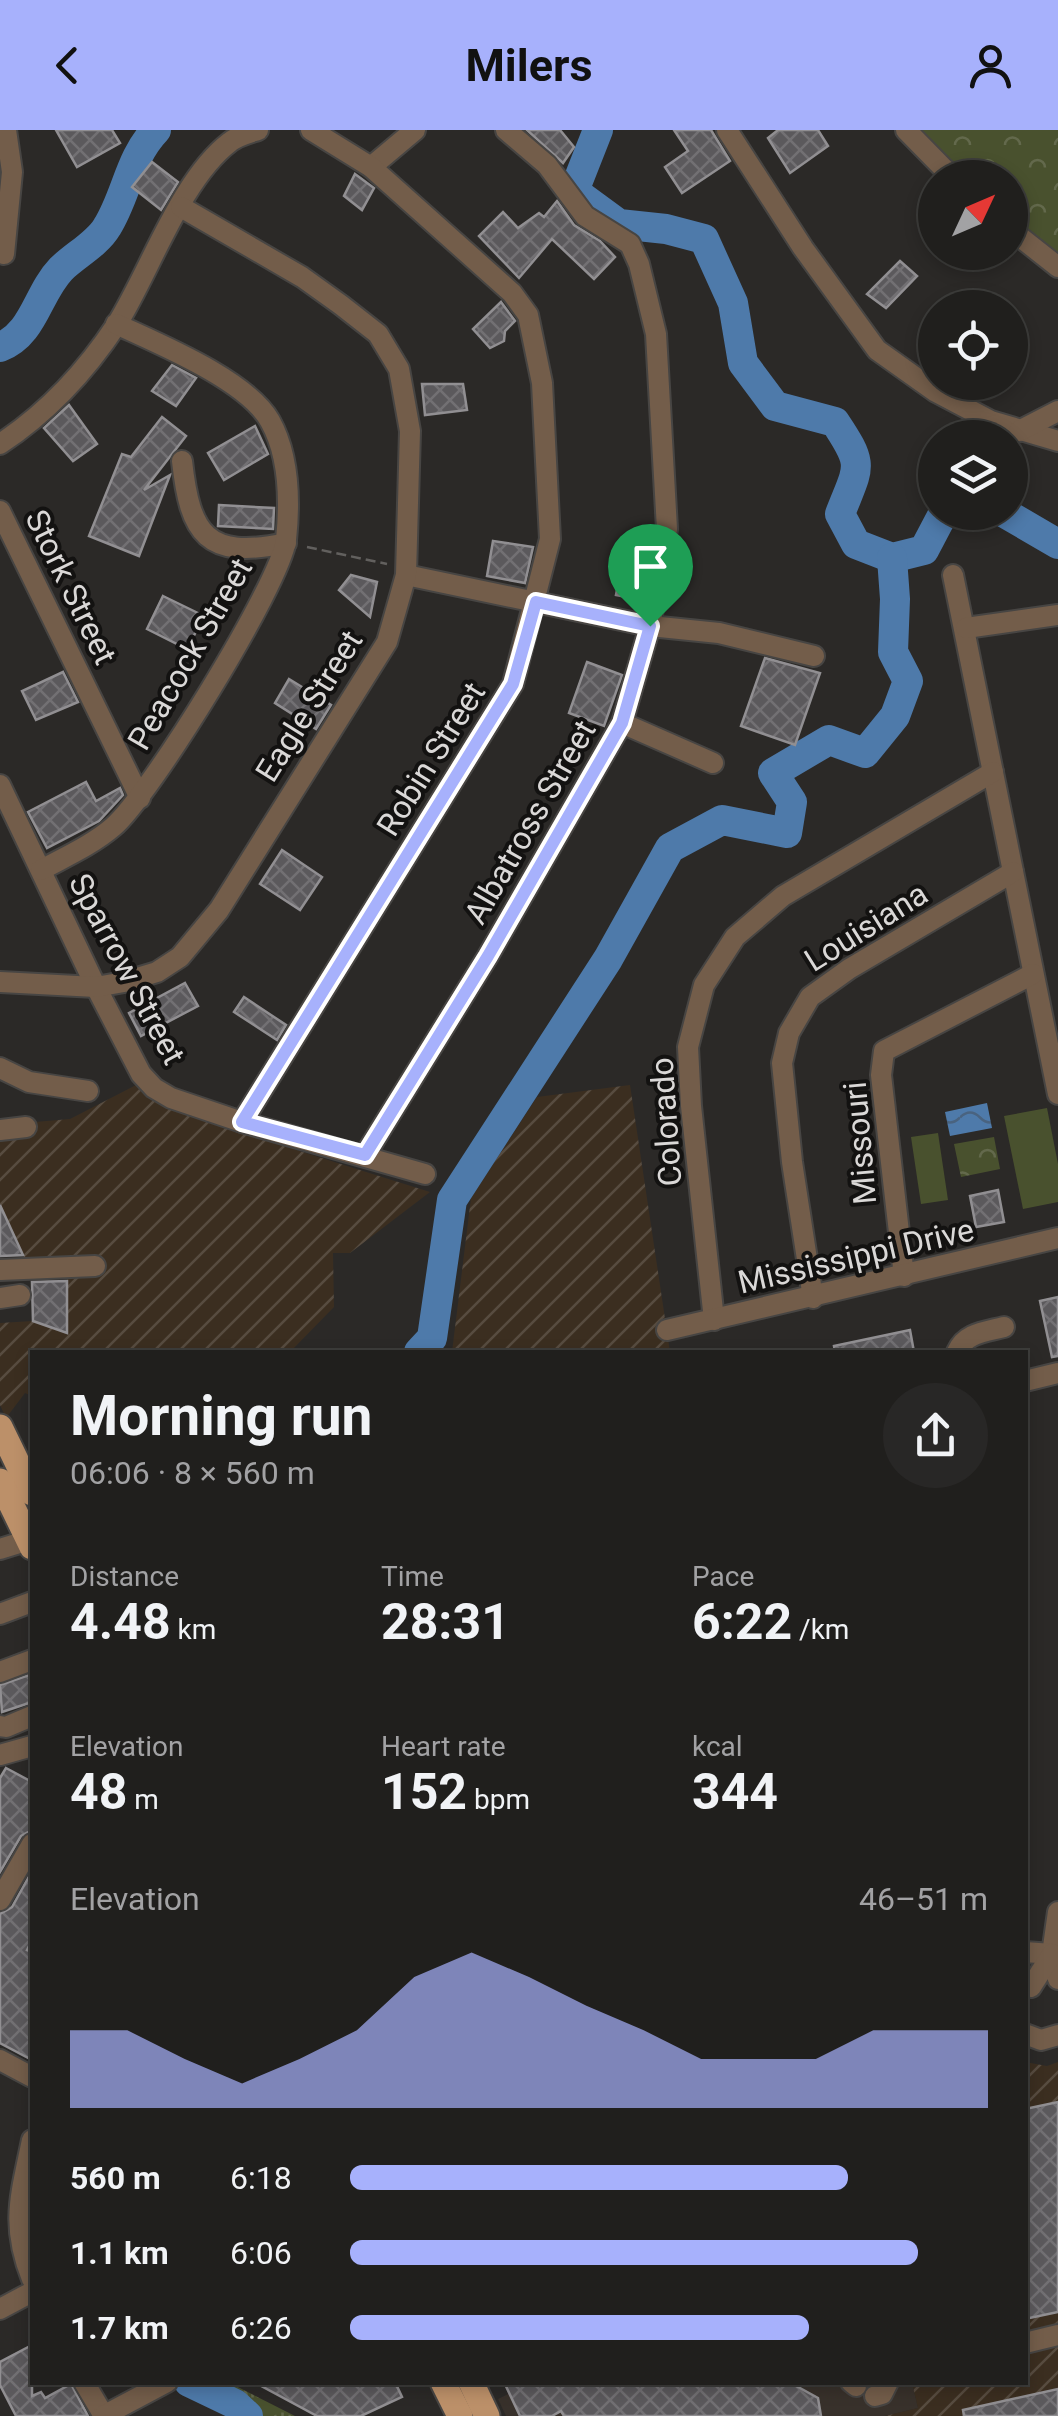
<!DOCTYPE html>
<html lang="en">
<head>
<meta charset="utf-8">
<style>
  :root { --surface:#201f1d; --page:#282726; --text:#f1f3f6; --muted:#a2a2a4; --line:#3d3d3b; --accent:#a7b1fc }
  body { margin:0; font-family:Roboto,sans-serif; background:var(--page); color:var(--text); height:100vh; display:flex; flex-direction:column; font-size:38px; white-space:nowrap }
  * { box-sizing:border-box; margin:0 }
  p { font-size:32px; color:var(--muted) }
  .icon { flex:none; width:55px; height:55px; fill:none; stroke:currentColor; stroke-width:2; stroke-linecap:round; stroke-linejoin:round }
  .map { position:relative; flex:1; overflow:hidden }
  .side { position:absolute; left:30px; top:1220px; width:998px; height:1035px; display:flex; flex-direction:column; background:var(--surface); border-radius:0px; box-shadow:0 5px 15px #0003,0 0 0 2px var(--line) }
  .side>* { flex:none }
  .needle { width:65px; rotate:46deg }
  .tools { position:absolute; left:918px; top:30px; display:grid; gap:20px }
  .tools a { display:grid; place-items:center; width:110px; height:110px; border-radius:50%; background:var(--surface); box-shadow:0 5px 15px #0003,0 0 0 2px var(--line); font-size:50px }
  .pin { position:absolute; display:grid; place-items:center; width:85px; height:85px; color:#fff; margin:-102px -42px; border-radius:50% 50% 50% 0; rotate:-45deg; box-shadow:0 0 10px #0007 }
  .pin .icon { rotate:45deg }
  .round { display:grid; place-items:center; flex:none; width:105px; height:105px; border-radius:52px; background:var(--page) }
  .head { display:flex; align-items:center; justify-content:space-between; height:170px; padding:0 40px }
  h1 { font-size:55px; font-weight:700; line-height:75px }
  .metrics { display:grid; grid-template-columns:repeat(3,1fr); gap:15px; height:170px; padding:10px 40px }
  .metrics div { display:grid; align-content:center }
  .metrics b { font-size:50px; font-weight:700 }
  .metrics small { font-size:28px; font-weight:400 }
  .metrics p { font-size:28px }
  .chart { height:280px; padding:20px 40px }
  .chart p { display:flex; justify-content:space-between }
  .chart svg { width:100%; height:180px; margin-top:10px; fill:var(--accent); opacity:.7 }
  ul { padding:0 40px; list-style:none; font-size:32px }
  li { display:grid; grid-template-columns:160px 120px 1fr; align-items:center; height:75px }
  li i { height:25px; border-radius:12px; background:var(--accent) }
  header { display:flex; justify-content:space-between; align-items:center; height:130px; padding:0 40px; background:var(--accent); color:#111; font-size:45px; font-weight:700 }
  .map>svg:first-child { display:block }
</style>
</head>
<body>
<header><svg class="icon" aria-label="back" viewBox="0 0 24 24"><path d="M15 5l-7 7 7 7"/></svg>Milers<svg class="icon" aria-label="person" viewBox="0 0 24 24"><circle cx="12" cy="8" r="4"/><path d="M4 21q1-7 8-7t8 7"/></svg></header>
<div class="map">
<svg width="1058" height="2286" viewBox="0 0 1058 2286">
  <defs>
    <pattern id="industrial-furrows" width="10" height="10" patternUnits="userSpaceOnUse" patternTransform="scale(2.5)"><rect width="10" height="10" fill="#3b2e20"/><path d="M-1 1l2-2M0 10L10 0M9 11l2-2" fill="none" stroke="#574c40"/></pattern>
    <pattern id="grass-tufts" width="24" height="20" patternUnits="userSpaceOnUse" patternTransform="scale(2.5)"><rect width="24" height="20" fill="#49512e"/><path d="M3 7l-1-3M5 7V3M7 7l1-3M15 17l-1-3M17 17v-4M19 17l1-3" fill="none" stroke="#63694c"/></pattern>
    <pattern id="park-crowns" width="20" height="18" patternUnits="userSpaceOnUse" patternTransform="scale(2.5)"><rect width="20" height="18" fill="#49512e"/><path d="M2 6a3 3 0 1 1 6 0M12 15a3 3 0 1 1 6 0" fill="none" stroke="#63694c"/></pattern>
    <pattern id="water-waves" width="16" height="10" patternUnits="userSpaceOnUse" patternTransform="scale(2.5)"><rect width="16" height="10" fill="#4e7aaa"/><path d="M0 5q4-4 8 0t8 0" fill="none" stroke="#496380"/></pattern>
    <pattern id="building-cross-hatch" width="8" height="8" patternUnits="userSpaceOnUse" patternTransform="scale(2.5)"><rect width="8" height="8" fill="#5b595c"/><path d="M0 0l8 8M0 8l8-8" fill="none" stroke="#727073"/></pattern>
  </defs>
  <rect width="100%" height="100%" fill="#2b2927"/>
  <!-- built -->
  <path fill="#38312b" d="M532,2252h380l6,26 -33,8h-379l-8,-17z"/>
  <!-- industrial -->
  <g fill="url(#industrial-furrows)">
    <path d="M140,953l26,22 25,12 239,75 -80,61h-17l1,54 -44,45h-258v44l-7,-3 -19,25 -6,-13v-82l33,-2 34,11v-69h-40l-27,-58v-80l70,-6z"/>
    <path d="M630,955l40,267h-218l19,-154 66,-101z"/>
    <path d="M1025,1932l22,4 11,-4v354h-173l33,-8 -6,-25 113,-1z"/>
  </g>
  <!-- grass -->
  <path fill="url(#grass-tufts)" d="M201,2253h29l65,33h-41l-16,-15z"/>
  <!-- park -->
  <g fill="url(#park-crowns)">
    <path d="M916,0h142v126l-48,-36v-42l-48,-1z"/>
    <path d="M994,1007l6,32 -39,8 -7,-33z"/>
  </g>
  <!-- garden -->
  <g fill="#49512e">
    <path d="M1047,978l11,56v38l-35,7 -19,-93z"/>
    <path d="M938,1003l10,67 -27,4 -10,-67z"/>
  </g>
  <!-- water -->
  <path fill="url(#water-waves)" d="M987,973l5,25 -42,8 -5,-24z"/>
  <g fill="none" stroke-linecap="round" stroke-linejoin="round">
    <!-- river -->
    <g stroke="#4e7aaa" stroke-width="30">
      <path d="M598,0l-24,61 45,33 47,5 38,10 29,64 10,60 32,43 60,16c30,45 24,43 5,92l16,30 36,14 32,-8 20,-38"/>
      <path d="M0,217c34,-13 37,-53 61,-78 14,-14 36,-25 46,-42 20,-32 22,-69 49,-97"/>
      <path d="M1003,382l55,32"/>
      <path d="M419,1222l13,-14 20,-138 156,-241 62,-111 52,-28 65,13 5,-31 -19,-29 56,-33 36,13 30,-37 13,-35 -15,-29 2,-53 -3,-41"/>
      <path d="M189,2252l46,22 13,12"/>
    </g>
  </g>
  <!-- building -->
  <g fill="url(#building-cross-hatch)" stroke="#918f92" stroke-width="2.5">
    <path d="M56,0h56l8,13 -43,24z"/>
    <path d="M527,0h33l14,17 -11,16z"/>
    <path d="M674,0h37l19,31 -48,32 -17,-26 23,-16z"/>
    <path d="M778,0h40l10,16 -38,27 -22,-35z"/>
    <path d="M152,32l26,20 -17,28 -29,-23z"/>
    <path d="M355,44l19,14 -12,22 -18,-14z"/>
    <path d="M557,71l17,24 26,16 15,16 -21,22 -42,-40 -33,39 -40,-42 24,-24 15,16 21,-15 5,4z"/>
    <path d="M900,131l17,15 -31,32 -19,-14z"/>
    <path d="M501,172l14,19 -10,10 -1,10 -14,7 -17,-19z"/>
    <path d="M172,235l24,13 -20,28 -24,-15z"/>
    <path d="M422,254h41l4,26 -42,5z"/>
    <path d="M69,275l28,39 -24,17 -29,-33z"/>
    <path d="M162,287l24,19 -42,54 26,-15 -31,81 -50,-20 33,-82 9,3z"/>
    <path d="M255,296l13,28 -44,26 -16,-27z"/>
    <path d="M219,375l55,3 -1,21 -55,-3z"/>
    <path d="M493,411l40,6 -8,36 -38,-7z"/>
    <path d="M621,438l24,4 -4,28 -25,-5z"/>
    <path d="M351,445l26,7 -7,35 -31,-27z"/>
    <path d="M163,466l41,20 -17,33 -40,-20z"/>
    <path d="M765,528l55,15 -25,72 -54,-19z"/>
    <path d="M587,532l35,13 -18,51 -35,-13z"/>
    <path d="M63,542l15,30 -42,18 -14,-29z"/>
    <path d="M289,549l42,26 -15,24 -41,-26z"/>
    <path d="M86,652l10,19 24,-13 3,7 -24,26 -52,27 -19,-36z"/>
    <path d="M282,720l40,27 -22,33 -40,-26z"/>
    <path d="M185,853l13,23 -57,30 -12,-23z"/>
    <path d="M244,867l42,28 -9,15 -43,-28z"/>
    <path d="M998,1060l6,32 -28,5 -6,-31z"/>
    <path d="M0,1075l23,50 -23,1z"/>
    <path d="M67,1151v52l-34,-12 -1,-39z"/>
    <path d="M1058,1167v59l-6,1 -12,-56z"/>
    <path d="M910,1200l4,22h-79l-1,-6z"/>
    <path d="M32,1544v28l-30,10 -2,-27z"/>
    <path d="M6,1638l26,14v48l-11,6 -21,36v-94z"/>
    <path d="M32,1741v69l-5,10 5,2v108l-32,-17v-129l12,-7z"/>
    <path d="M1058,1972v210l-33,7v-210z"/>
    <path d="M32,2215v51l9,-4 4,6 26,-14 17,32h-72l-16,-31v-23z"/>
    <path d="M254,2252h141l7,15 -41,19h-44z"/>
    <path d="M504,2252h285l29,16 3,18h-257l-3,-5 -9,5h-32z"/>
    <path d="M1058,2259v27h-94l-1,-6z"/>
  </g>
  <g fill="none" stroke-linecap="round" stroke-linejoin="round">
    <defs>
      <g id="minor">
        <path d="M727,0l76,118 74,102 59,42 55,29 67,20"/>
        <path d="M906,0l47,48"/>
        <path d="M371,37l44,-37"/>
        <path d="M1010,99l48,38"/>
        <path d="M4,124l8,-82 -6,-42"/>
        <path d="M1019,301l39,-20"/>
        <path d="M0,314c47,-31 86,-73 117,-120 33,-53 64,-145 113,-182 7,-6 19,-9 28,-12"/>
        <path d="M182,331c8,73 24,99 104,82"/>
        <path d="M0,381l140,287"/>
        <path d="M406,445l244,51 69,7 95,23"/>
        <path d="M953,445l105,519"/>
        <path d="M966,498l92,-13"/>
        <path d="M622,593l91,40"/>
        <path d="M0,655l96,202 45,87 13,14 17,10 71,24 183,52"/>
        <path d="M41,740c24,-13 51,-25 72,-43 36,-30 167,-242 173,-287 4,-38 3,-85 -16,-119 -23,-41 -111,-77 -154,-97"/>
        <path d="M0,852l96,5 28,-5 33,-10 23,-15 39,-47 168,-268 19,-67 4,-144 -11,-62 -21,-35 -37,-29 -39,-28 -121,-70"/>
        <path d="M0,938l29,14 59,9"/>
        <path d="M242,992l271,-438 37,-145 -8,-156 -14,-68 -16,-22 -141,-126 -60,-37"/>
        <path d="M0,1000l26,-3"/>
        <path d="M365,1025l123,-199 134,-233 28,-97 17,-97 -11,-195 -17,-70 -9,-20 -45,-28 -38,-51 -41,-35"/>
        <path d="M0,1140l95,-4"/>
        <path d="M904,1146l-23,-201 3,-24 149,-77"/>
        <path d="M0,1168l20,-3"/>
        <path d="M813,1168l-21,-136 -10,-99 7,-30 21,-36 39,-28 164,-97"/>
        <path d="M714,1190l-23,-214 -3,-59 16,-62 31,-48 48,-41 210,-124"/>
        <path d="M667,1200l391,-92"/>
        <path d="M957,1222c8,-19 28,-20 47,-25"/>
        <path d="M1025,1251l33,-8"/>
        <path d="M0,1419l29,-9"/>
        <path d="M0,1484l32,-12"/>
        <path d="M0,1542l32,-12"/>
        <path d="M0,1596l6,1 26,-11"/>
        <path d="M0,1625l32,-9"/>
        <path d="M0,1770l32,-56"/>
        <path d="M1058,1782l-6,42 6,25"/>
        <path d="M1025,1822l27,2"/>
        <path d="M1031,1857l21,-33"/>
        <path d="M1025,1904l16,6 17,-5"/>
        <path d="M0,1930l32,17"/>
        <path d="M32,2010c-11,55 -22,84 0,139"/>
        <path d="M0,2179l32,-17"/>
        <path d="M1025,2213l33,-8"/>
        <path d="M84,2252l20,34"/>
        <path d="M851,2252l5,4"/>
        <path d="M875,2266l7,-2 6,-12"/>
        <path d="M103,2286l64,-34"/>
      </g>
      <g id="major">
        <path d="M0,1297l32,66"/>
        <path d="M0,1351l32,66"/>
        <path d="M443,2252l17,34"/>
        <path d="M471,2252l16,34"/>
      </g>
    </defs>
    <!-- minor casing -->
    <use href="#minor" stroke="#474543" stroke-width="24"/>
    <!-- major casing -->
    <use href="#major" stroke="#474543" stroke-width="29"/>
    <!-- path -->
    <path stroke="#62605e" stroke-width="2.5" stroke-dasharray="10 5" stroke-linecap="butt" d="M307,417l80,17"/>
    <!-- minor -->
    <use href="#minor" stroke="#735d4a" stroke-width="20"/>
    <!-- major -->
    <use href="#major" stroke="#bc9069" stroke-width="25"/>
  </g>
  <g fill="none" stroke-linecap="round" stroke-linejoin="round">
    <defs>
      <path id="route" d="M536,472l114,24 -28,97 -134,233 -123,199 -123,-33 271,-438z"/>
    </defs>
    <!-- route casing -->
    <use href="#route" stroke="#fff" stroke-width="20"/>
    <!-- route -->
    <use href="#route" stroke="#a7b1fc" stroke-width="12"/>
  </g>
  <g text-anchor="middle" stroke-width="8" stroke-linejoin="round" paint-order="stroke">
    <!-- street labels -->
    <g font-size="32" fill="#dad8d7" stroke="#131211">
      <text transform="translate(71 457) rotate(64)" y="11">Stork Street</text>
      <text transform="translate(190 524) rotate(-60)" y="11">Peacock Street</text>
      <text transform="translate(309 576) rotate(-58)" y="11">Eagle Street</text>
      <text transform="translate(431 629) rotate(-58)" y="11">Robin Street</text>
      <text transform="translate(530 692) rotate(-60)" y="11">Albatross Street</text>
      <text transform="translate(866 797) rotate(-32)" y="11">Louisiana</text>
      <text transform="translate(127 839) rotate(62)" y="11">Sparrow Street</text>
      <text transform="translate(666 992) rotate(-94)" y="11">Colorado</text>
      <text transform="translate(860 1013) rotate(-95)" y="11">Missouri</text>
      <text transform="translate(856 1126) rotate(-13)" y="11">Mississippi Drive</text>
    </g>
  </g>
</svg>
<div class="tools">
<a><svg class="needle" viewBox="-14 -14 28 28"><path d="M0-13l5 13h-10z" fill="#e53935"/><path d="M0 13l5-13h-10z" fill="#a2a2a4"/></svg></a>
<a><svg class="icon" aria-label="locate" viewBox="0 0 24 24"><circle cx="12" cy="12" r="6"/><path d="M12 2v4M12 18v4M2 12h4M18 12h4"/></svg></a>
<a><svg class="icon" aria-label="layers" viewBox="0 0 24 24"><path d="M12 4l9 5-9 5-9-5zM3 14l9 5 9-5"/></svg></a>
</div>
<div class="pin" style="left:650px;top:496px;background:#1e9e55"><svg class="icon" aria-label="arrive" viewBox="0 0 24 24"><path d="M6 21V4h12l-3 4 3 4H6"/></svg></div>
<section class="side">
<div class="head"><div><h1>Morning run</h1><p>06:06 · 8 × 560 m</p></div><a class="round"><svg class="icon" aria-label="share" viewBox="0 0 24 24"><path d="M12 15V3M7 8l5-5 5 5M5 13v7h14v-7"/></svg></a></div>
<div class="metrics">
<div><p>Distance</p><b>4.48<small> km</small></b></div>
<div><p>Time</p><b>28:31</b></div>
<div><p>Pace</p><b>6:22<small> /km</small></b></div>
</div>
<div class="metrics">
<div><p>Elevation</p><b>48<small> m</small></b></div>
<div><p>Heart rate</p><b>152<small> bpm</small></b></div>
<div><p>kcal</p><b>344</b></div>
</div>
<div class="chart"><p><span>Elevation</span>46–51 m</p>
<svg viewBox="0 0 160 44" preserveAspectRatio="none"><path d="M0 44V25L10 25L20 32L30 38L40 32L50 25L60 12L70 6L80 12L90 19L100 25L110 32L120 32L130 32L140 25L150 25L160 25V44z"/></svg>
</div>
<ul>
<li><b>560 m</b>6:18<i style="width:78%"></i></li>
<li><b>1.1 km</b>6:06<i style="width:89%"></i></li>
<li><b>1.7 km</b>6:26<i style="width:72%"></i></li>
</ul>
</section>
</div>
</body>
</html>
